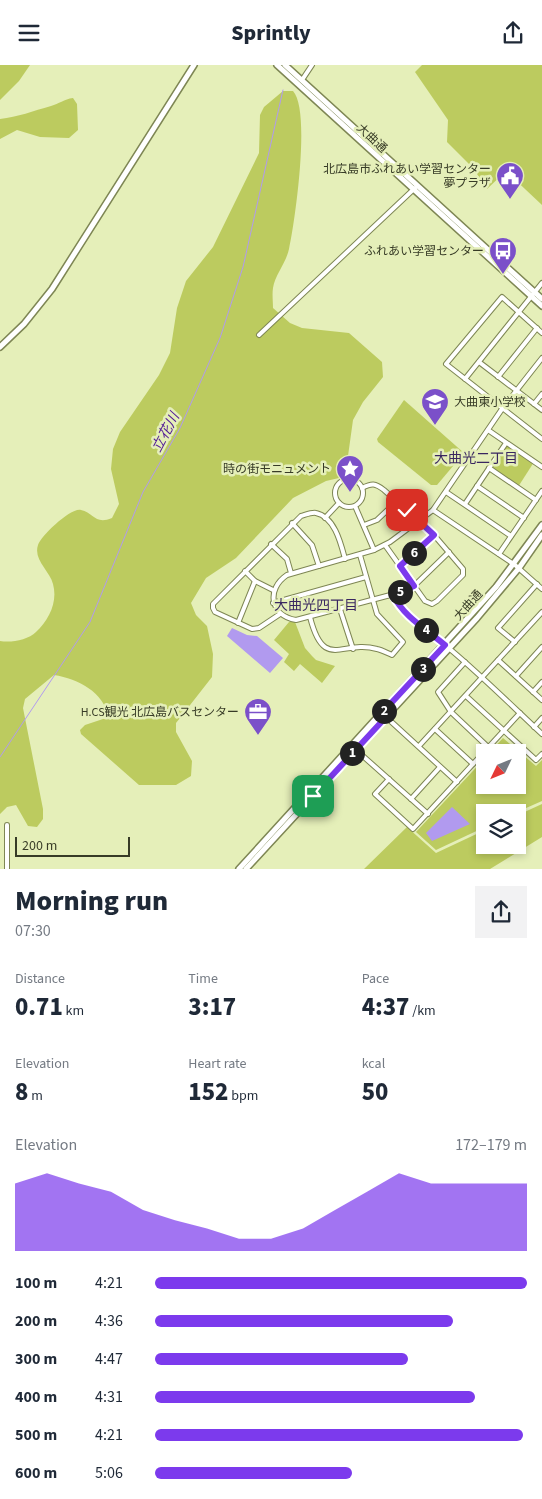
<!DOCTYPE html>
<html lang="en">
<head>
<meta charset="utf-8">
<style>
  :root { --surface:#fff; --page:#f2f2f3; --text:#1f2937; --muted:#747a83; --accent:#7c3aed }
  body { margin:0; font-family:"Source Sans 3","Noto Sans JP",sans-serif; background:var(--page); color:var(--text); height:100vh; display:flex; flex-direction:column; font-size:19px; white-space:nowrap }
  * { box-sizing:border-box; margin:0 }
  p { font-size:16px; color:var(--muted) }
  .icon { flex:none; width:28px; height:28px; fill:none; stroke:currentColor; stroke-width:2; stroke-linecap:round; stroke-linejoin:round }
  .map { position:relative; height:804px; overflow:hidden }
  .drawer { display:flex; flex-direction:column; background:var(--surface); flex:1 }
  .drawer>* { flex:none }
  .needle { width:32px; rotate:227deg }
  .buttons { position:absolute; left:476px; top:679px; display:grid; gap:10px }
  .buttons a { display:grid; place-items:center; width:50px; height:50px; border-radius:0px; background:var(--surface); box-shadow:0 2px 8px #0003; font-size:25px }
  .scale { position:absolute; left:15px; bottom:12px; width:115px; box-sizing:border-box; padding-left:5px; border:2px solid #373b26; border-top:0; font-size:14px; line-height:18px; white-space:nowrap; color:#373b26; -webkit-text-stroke:4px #e5efb9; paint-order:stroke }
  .pin { position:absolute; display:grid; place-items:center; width:42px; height:42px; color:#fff; margin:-21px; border-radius:10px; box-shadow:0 2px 8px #0006 }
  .km { position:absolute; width:25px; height:25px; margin:-12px; border-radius:50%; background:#222; color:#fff; font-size:14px; line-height:25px; text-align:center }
  .round { display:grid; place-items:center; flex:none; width:52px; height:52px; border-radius:0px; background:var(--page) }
  .summary { display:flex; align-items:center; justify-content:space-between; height:85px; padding:0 15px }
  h1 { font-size:28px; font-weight:800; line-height:38px }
  .figures { display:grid; grid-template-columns:repeat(3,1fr); gap:8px; height:85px; padding:5px 15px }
  .figures div { display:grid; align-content:center }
  .figures b { font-size:25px; font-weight:800 }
  .figures small { font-size:14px; font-weight:400 }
  .figures p { font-size:14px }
  .chart { height:140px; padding:10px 15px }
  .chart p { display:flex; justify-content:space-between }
  .chart svg { width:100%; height:90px; margin-top:5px; fill:var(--accent); opacity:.7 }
  ul { padding:0 15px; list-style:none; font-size:16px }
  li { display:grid; grid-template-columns:80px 60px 1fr; align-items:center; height:38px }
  li i { height:12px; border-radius:6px; background:var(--accent) }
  header { display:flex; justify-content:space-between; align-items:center; height:65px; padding:0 15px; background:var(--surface); font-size:22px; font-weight:800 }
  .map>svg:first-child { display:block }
</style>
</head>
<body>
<header><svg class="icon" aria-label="menu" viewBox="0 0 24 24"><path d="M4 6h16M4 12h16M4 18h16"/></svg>Sprintly<svg class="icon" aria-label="share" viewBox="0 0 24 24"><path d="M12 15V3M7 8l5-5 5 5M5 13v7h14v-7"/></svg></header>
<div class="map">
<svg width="542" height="804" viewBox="0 0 542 804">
  <rect width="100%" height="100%" fill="#e5efb9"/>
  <!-- green -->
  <g fill="#bccb5f">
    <path d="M0,0h30l-11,16 -19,19z"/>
    <path d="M422,0h120v140l-36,-34 -19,18 -14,-21 -26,-26 1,-22 -33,-48z"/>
    <path d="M283,26h10c18,19 2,131 -4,158 -3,14 -14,26 -16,39 -1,6 0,14 0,20l17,15 12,5 47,5 33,29 1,15 -20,25 -10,18 -5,36 -9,22 -13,3 -33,17 -57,60 -30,20 -15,25 5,12 11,11 6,28 -1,23 -36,46v9l16,29 -1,15 -15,9h-37l-58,-51 -1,-4 5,-5 24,-8c-6,-25 -30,-38 -55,-42l-29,24 -2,9 20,101v10l-6,8 -9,-1 -12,-21 -9,2 -7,7v-173c11,2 28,-1 36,-9 13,-12 22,-30 17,-48 -3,-13 -20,-24 -15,-39 3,-9 33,-38 43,-35 13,3 14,15 31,8l7,-14 -8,-35 2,-20 7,-17 39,-57 11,-22 7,-45 9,-27 27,-34 46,-94 1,-38 4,-8z"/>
    <path d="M73,33l4,6 1,26 -9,8 -29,-1 -23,-7 -17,9v-20c18,-2 33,-8 51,-13 8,-2 13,-7 22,-8z"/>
    <path d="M404,335l60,53 -27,32h-6l-53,-43 -1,-3z"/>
    <path d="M506,378l28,19 -16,25 -29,-19z"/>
    <path d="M289,557h6l10,26 7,8 4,4 19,6 -13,17 -22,-19 -6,7 -10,-9 5,-8 -15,-14z"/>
    <path d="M503,673l33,28 6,-6v41l-25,11 -32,1v14l-49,23 -20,-18 69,-74v27h33v-32l-28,-1z"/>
    <path d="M542,739v33l-52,32h-126l43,-42 29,26 49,-23v15h33v-30z"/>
  </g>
  <!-- water -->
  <g fill="#b19aef">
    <path d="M232,563l15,7 10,1 26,22 -13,15 -43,-37z"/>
    <path d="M452,742l18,17 -38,17 -6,-8z"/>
  </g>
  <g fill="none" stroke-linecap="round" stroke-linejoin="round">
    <!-- stream -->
    <path stroke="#b19aef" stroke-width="1" d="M0,692l90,-135 53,-130 37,-64 40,-90 23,-71 40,-177"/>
    <defs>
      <g id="street">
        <path d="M302,15l10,-15"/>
        <path d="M542,268l-40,-36 -56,67 96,75"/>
        <path d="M259,270l156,-147"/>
        <path d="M479,297l63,48"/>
        <path d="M498,312l39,-49"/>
        <path d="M465,314l77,-96"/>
        <path d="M534,339l8,-10"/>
        <path d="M488,365l54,37"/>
        <path d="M489,403l47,32"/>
        <circle cx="349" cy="428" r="14"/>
        <path d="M477,421l47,32"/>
        <path d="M362,423c10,-5 13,-5 22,2l50,45 29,34v6l-26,26 -5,3 -7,-3 -40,-56"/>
        <path d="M446,427l65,44"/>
        <path d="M465,439l41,-61"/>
        <path d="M355,441l19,44"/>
        <path d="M433,445l82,55 27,24"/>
        <path d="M325,453l14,-15"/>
        <path d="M292,458l20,22 7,21"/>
        <path d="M364,460l13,-5 20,-19"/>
        <path d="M271,479l16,15 4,14"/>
        <path d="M449,487l-35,34 -16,7 -102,27c-26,-4 -30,-31 -9,-45l87,-25 16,-8 43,-32 69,-101 40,-51"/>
        <path d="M499,489l43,-63"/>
        <path d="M400,501l34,-31"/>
        <path d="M245,506l10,10 18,9"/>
        <path d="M393,530c13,24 38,37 58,55 32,27 61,56 91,84"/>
        <path d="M273,538l93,-26"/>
        <path d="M340,544l13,40"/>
        <path d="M280,549l-21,14 -7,1 -37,-17 -2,-4v-4l88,-88c4,-1 11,-4 15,-3 19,4 25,31 29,46"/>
        <path d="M310,552c14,55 32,22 67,32 5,1 10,4 15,6l11,-13 -26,-28 -17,-59"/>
        <path d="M238,558l17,-42"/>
        <path d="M515,577l-17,-14 39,-44"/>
        <path d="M498,595l44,40"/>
        <path d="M465,597l-27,30 13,20 37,35"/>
        <path d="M516,611l26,-29"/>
        <path d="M533,627l9,-10"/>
        <path d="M466,631l70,64 6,-6"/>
        <path d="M385,651l72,66"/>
        <path d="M534,662l8,-9"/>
        <path d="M435,664l38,35"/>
        <path d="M419,681l123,-134"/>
        <path d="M355,684l73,65"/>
        <path d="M389,714l-14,15 38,35 107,-116"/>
        <path d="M411,734l29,-32"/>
        <path d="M7,760v44"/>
      </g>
      <g id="secondary">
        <path d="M277,0l265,241"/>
        <path d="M285,0l257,234"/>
        <path d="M0,282l24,-23 28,-35 142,-224"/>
        <path d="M239,804l257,-282 46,-62"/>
        <path d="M246,804l231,-251 42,-50 23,-33"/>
      </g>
    </defs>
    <!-- street casing -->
    <use href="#street" stroke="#7e8654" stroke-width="6"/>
    <!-- secondary casing -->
    <use href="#secondary" stroke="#7e8654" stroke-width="8"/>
    <!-- street -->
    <use href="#street" stroke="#fff" stroke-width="4"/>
    <!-- secondary -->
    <use href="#secondary" stroke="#fff" stroke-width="5"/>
  </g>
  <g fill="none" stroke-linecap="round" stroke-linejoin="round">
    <defs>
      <path id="route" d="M313,731l73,-79 -4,-4 63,-68c-19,-16 -41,-28 -52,-50l21,-9 -14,-20 34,-31 -27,-25"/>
    </defs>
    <!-- route casing -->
    <use href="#route" stroke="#fff" stroke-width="10"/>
    <!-- route -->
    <use href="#route" stroke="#7c3aed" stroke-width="6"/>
  </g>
  <!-- icons -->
  <defs>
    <symbol id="civic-pin" viewBox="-11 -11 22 30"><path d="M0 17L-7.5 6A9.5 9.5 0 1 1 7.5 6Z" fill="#7b50c9" stroke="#e5efb9"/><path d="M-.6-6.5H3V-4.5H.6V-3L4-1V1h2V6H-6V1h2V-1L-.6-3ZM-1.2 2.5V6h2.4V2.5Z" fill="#fff"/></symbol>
    <symbol id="bus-pin" viewBox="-11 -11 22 30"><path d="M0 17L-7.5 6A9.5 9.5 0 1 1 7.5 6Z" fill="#7b50c9" stroke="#e5efb9"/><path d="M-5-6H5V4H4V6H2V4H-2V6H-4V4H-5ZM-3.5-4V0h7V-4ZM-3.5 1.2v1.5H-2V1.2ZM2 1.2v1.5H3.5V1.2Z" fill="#fff"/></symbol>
    <symbol id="school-pin" viewBox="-11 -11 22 30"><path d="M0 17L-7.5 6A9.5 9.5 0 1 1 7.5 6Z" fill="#7b50c9" stroke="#e5efb9"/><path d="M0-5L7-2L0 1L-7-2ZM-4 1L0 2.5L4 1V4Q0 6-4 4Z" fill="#fff"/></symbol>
    <symbol id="sight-pin" viewBox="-11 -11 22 30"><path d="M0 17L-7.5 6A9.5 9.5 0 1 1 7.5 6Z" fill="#7b50c9" stroke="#e5efb9"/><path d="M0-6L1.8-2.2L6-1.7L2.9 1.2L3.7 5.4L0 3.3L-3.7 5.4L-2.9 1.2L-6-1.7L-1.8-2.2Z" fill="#fff"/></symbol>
    <symbol id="office-pin" viewBox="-11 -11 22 30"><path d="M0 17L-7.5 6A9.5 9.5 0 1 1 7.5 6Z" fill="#7b50c9" stroke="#e5efb9"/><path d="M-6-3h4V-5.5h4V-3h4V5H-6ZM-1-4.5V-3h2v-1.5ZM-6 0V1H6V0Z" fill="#fff"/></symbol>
  </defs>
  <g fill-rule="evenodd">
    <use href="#civic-pin" x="494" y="95" width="32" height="43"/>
    <use href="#bus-pin" x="487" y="170" width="32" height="43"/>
    <use href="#school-pin" x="419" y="321" width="32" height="43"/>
    <use href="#sight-pin" x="334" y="388" width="32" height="43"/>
    <use href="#office-pin" x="242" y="631" width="32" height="43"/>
  </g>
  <g text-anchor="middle" stroke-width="5" stroke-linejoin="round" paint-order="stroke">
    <!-- street labels -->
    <g font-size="12" fill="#373b26" stroke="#e5efb9">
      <text transform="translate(372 73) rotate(43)" y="4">大曲通</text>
      <text transform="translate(468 540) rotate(-48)" y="4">大曲通</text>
    </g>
    <!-- poi labels -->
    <g font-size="12" fill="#373b26" stroke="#e5efb9" text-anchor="end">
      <text x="491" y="108">北広島市ふれあい学習センター<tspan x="491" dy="14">夢プラザ</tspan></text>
      <text x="484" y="190">ふれあい学習センター</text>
      <text x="454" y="341" text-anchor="start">大曲東小学校</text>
      <text x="331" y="408">時の街モニュメント</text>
      <text x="239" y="651">H.CS観光 北広島バスセンター</text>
    </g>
    <!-- water labels -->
    <g font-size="14" font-style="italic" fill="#501896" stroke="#e5efb9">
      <text transform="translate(165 367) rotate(-62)" y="5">立花川</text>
    </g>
    <!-- neighbourhood labels -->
    <g font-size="14" fill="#392660" stroke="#e5efb9">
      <text x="476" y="398">大曲光二丁目</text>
      <text x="316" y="545">大曲光四丁目</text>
    </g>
  </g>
</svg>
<div class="buttons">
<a><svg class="needle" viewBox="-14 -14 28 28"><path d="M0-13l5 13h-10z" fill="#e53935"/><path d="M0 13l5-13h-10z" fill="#747a83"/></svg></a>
<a><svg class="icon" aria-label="layers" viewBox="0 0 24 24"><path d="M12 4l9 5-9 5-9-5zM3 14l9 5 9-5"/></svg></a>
</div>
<div class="scale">200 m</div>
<div class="pin" style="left:313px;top:731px;background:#1e9e55"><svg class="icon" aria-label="arrive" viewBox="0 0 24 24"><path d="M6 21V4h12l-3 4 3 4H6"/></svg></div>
<div class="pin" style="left:407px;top:445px;background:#d93025"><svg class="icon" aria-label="check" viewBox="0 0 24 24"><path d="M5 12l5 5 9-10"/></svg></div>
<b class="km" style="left:352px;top:688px">1</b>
<b class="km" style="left:384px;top:646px">2</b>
<b class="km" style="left:423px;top:604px">3</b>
<b class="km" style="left:426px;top:565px">4</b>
<b class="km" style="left:400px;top:527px">5</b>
<b class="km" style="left:414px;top:488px">6</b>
</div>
<section class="drawer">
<div class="summary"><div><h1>Morning run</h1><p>07:30</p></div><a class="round"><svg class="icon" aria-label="share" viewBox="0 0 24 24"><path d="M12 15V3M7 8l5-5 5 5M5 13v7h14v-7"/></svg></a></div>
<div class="figures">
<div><p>Distance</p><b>0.71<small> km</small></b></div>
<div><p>Time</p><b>3:17</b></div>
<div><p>Pace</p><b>4:37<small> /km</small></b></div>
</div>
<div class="figures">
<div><p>Elevation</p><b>8<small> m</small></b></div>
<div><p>Heart rate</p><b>152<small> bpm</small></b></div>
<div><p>kcal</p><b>50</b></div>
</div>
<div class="chart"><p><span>Elevation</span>172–179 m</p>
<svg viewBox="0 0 160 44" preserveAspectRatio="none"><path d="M0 44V11L10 6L20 11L30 15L40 24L50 29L60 33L70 38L80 38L90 33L100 24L110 15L120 6L130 11L140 11L150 11L160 11V44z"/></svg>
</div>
<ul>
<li><b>100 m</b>4:21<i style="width:100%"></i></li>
<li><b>200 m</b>4:36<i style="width:80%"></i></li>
<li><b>300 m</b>4:47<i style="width:68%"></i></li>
<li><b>400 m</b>4:31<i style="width:86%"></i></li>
<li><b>500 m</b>4:21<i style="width:99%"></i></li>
<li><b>600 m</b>5:06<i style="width:53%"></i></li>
</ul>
</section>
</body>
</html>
